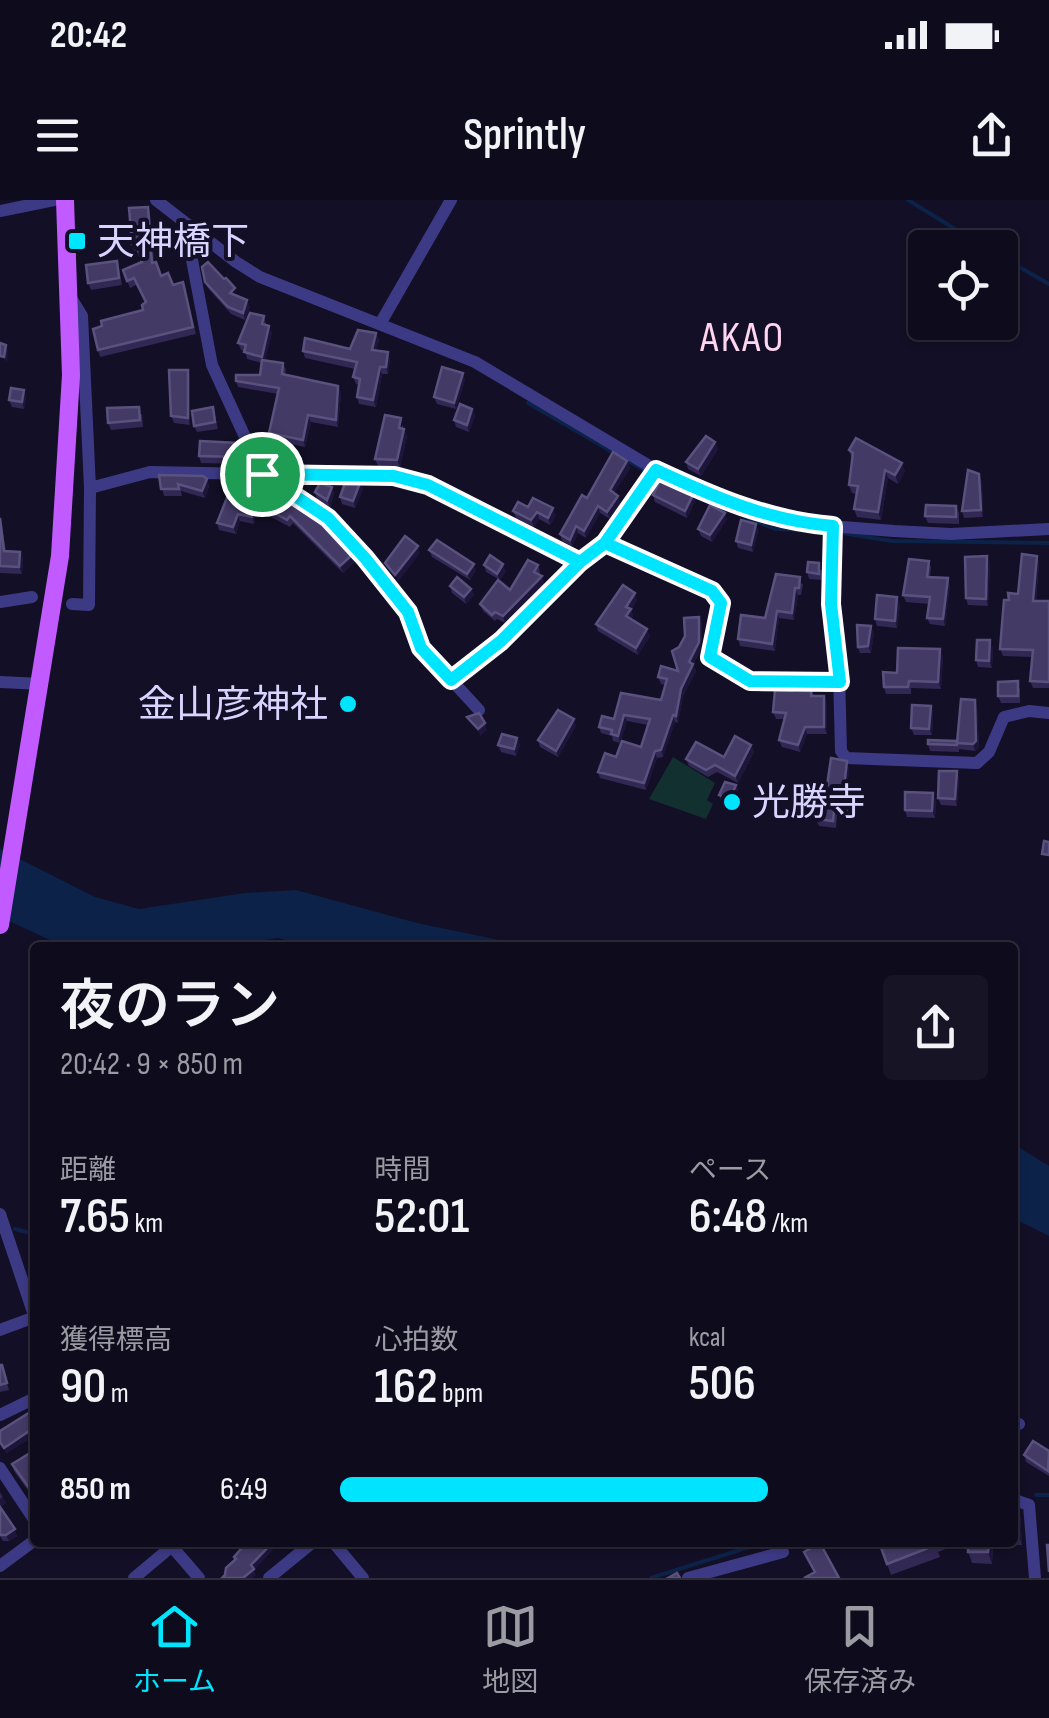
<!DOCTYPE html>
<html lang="ja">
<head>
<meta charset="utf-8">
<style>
  :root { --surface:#0e0b1c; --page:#171425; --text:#f1f3f6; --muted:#9b9ba3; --line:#2e2b3b; --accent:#00e5ff }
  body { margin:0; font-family:"Sofia Sans Condensed","Noto Sans JP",sans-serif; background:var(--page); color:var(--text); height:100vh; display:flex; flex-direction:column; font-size:38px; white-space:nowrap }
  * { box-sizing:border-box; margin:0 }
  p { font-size:32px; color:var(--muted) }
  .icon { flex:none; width:55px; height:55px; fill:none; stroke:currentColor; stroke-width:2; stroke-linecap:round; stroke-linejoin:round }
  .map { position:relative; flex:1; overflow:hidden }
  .drawer { position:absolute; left:30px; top:742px; width:988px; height:605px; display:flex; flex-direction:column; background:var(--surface); border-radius:10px; box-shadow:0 2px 8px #0004,0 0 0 2px var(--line) }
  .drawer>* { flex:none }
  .fabs { position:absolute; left:908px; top:30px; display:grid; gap:20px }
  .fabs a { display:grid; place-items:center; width:110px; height:110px; border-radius:10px; background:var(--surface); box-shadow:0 2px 8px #0004,0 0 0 2px var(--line); font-size:50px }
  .pin { position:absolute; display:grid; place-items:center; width:85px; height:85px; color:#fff; margin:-42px; border:5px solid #fff; border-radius:50%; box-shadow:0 2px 10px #0007 }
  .round { display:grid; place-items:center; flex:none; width:105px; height:105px; border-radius:10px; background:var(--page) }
  .headline { display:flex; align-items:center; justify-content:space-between; height:170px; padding:0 30px }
  h1 { font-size:55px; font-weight:600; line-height:75px }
  .figures { display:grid; grid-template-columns:repeat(3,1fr); gap:15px; height:170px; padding:10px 30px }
  .figures div { display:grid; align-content:center }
  .figures b { font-size:50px; font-weight:600 }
  .figures small { font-size:28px; font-weight:400 }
  .figures p { font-size:28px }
  ul { padding:0 30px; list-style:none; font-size:32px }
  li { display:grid; grid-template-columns:160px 120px 1fr; align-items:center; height:75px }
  li i { height:25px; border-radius:12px; background:var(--accent) }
  .status { display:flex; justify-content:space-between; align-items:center; height:70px; padding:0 50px; background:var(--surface); direction:ltr }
  .status svg { height:28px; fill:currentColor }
  header { display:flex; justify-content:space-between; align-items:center; height:130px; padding:0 30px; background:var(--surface); font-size:45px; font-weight:600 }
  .dock { display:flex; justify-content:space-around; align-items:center; height:140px; border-top:2px solid var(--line); background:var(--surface); font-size:28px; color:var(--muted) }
  .dock a { display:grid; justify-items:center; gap:5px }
  .dock .selected { color:var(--accent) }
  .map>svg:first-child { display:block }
</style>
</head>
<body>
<div class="status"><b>20:42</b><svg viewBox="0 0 49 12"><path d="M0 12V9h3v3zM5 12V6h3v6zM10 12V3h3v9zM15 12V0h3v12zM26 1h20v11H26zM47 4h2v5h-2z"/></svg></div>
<header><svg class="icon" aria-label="menu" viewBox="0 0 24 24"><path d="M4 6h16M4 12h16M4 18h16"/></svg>Sprintly<svg class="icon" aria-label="share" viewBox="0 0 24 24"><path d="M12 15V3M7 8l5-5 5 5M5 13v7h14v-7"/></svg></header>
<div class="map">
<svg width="1049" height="1378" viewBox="0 0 1049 1378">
  <rect width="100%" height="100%" fill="#130f26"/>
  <!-- green -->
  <path fill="#12302f" d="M673,557l42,26 -8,17 6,4 -7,15 -57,-20z"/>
  <!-- water -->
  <g fill="#0c2248">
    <path d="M0,649l95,48 44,12 106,-16 51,-3 121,33 116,24 -221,1 -34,-10 -64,10 -149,-1 -65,-30z"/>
    <path d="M1012,943l37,23v70l-36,-18z"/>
  </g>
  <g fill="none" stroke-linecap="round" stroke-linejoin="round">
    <!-- stream -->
    <g stroke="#0c2248" stroke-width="4">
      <path d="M908,0l78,48"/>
      <path d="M1000,56l49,28"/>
      <path d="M528,203l121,70"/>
      <path d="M689,294l86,35 27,1"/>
      <path d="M842,333l50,8 157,2"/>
      <path d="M15,1029l20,5"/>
      <path d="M1036,1295h13"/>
      <path d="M651,1378l114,-36"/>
    </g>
    <!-- minor -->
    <g stroke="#3d3a85" stroke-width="12">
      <path d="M156,0l80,62 24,15 215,85 181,108 85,39 63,15 90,7 57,3 98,-5"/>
      <path d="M0,11l54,-11"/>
      <path d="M185,23l27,142 50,109 132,2 34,9 153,77"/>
      <path d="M71,98l11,18 8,172 -1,117 -17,-1"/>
      <path d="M380,124l71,-124"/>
      <path d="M90,288l60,-16 112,2 66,44 37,40 43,54 13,35 58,63"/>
      <path d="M833,325l-2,79 8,69 2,78 5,7 131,5 12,-11 15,-35 25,-6 20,2"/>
      <path d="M605,343l107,48 9,12 -11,54 40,24 90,2"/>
      <path d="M0,402l32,-5"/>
      <path d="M451,480l50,-39 80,-79 24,-19 51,-73"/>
      <path d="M0,482l42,2"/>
      <path d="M0,1014l35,104"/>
      <path d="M0,1130l35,-13"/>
      <path d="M0,1215l35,-17"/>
      <path d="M1012,1223l7,1"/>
      <path d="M0,1268l35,53"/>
      <path d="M1012,1299l17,6 6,73"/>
      <path d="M168,1342l31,36"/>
      <path d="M333,1342l30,36"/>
      <path d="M0,1366l35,-26"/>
      <path d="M134,1378l37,-31"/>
      <path d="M269,1378l44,-36"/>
      <path d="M688,1378l95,-26"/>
    </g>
    <!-- major -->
    <path stroke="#c25bff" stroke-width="18" d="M0,725l60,-369 11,-181 -6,-175"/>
  </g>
  <!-- wall -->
  <g fill="#312854">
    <path d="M148,7l2,6 4,49 7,14 12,9 10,-3 13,52 -96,23 -2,-7 4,-24 41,-16 2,-7 -9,-18 -6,3 -7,-18 19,-8 -4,-11h-4l-2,-7z"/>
    <path d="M119,68l3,17 -31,5 -3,-7z"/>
    <path d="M205,82l33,13 -1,1 13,11 -5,13 -14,-6 -23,-26z"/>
    <path d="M264,116l2,9 6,8 -7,27 18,3 3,7 -1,5 53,11 3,7 -3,34 -27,-5 -6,25 -33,-7 -3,-7 9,-39 -40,-7 -2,-6 24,-6 2,-12 -15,-4 -2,-8 -4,-1 -3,-7z"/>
    <path d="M376,133l3,7 -3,11 14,8 -2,15h-6l-6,33 -17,-3 -2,-7 2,-12 -3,-1 -3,-7 2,-8 -50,-11 -2,-7 47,-2z"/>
    <path d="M190,177v48l-16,-2 -3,-7z"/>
    <path d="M465,180l-9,29 -19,-5 -3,-7z"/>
    <path d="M26,197l-2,12 -12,-2 -3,-7z"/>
    <path d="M213,207l5,22 -21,3 -3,-6z"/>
    <path d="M472,209l3,7 -6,16 -13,-5 -2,-7z"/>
    <path d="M142,214l1,13 -32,3 -3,-7z"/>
    <path d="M403,225v4l4,7 -7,31 -22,-1 -3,-7z"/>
    <path d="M238,243l2,7v14l-39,-1 -2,-7z"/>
    <path d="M718,249l-17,27 -13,-7 -2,-7z"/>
    <path d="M849,250l56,21 -7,13 -10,-6 -7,42 -24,-3 -3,-8 3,-15 -5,-1 -3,-8 3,-26z"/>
    <path d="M627,261l3,7 -16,25 7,10 -11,16 -10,-6 -14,25 -8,-5 -6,13 -10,-5 -2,-7 27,-36z"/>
    <path d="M159,275l48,4 2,7 -4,12 -24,-7 1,5h-18z"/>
    <path d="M982,281l1,36 -19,1 -2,-7z"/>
    <path d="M360,283l3,6 -8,19 -13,-4 -2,-7z"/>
    <path d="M332,287l2,7 -4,13 -13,-8 -2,-7z"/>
    <path d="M280,293l75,68 -12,12 -50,-50 -3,4 -19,-10 -2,-7z"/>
    <path d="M228,295l28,14 -2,15 -14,-3 -4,13 -17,-4 -2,-7z"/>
    <path d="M653,295h40l2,6 -8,17 -32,-16z"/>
    <path d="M956,306l3,7v11l-31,-1 -3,-7z"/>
    <path d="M528,307l28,8 -6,10 -11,-6 -5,8 -18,-9 -3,-7z"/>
    <path d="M0,315l6,36 14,1 3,6 -1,16 -22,-1v13z"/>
    <path d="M727,319l-15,23 -11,-6 -3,-7z"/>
    <path d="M756,324l2,7 -5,21 -15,-4 -2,-7z"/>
    <path d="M429,350l47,20 -6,10 -38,-23z"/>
    <path d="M1037,356l2,7 -3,38h13v87h-16l-3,-7 3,-24 -30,-1 -3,-7 9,-49 9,-6z"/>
    <path d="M929,361l2,7 -1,9 20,8 -5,41 -15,-2 -3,-6 2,-14 -23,-2 -3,-7z"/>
    <path d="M990,363l-2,43 -20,-1 -2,-7z"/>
    <path d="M484,365l22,6 -6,9 -14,-8z"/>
    <path d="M538,365l2,7 -1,3 5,8 -39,40 -8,-4 -2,2 -12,-10 -3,-7 30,-14z"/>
    <path d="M822,370v10l-13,-1 -2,-7z"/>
    <path d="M776,374l27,10 -2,11h-3l-4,25 -15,-2 -4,33 -35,-5 -2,-7 27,-21z"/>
    <path d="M450,386l21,3 3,6 -8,9 -14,-11z"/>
    <path d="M637,400l-6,10 2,6 -2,3 19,17 -12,19 -40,-24 -2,-7z"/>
    <path d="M900,404l-3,24 -20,-2 -2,-7z"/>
    <path d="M699,417l3,7 -1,25 -8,16 3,6 -13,25 -5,27 -3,-1 -12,35 -6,1 -11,32 -46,-12 -2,-6 18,-15 25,-10 7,-22 -21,-4 -7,22 -7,-2 -1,-5 -11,-3 -2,-6 62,-27 4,-15 -4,-1 -3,-7 20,-6 1,-24 6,-11z"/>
    <path d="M874,433l-3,20h-11l-2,-6z"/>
    <path d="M993,447l-1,21 -14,-1 -2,-7z"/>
    <path d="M943,456l-2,33 -30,-1v6h-25l-2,-7z"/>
    <path d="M811,486l3,10 13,7v31h-20l-7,18 -18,-5 -3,-7 5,-21h-8l-3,-7 20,-21z"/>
    <path d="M1020,488v15h-19l-3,-7z"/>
    <path d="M931,506l2,7 -1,22h-18l-3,-7z"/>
    <path d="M977,507l2,41 -4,3 -16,-2v3l-29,-1 -2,-7 29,-3z"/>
    <path d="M576,526l-18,31 -18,-10 -2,-7z"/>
    <path d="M517,538l3,7 -4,11 -15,-4 -3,-7z"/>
    <path d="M751,545l3,7 -16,31 -21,-11 -9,5 -19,-11 -3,-7 38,-2z"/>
    <path d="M849,568l-3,30h6l2,7 -3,15 -14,-4 -1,12 -17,-2 -3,-7 10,-26z"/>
    <path d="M957,571l2,7 -2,28 -16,-1 -3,-7z"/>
    <path d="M736,585l5,14 -6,14 -11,-4 -5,-14z"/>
    <path d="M936,600l-1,18 -28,-1 -2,-7z"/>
    <path d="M0,1165h2l7,25 -9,2z"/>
    <path d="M35,1250v50l-21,-29 -2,-7z"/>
    <path d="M1049,1251v25l-23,-14 -2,-7z"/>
    <path d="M0,1292l6,11 -6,4 17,29 -8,5h-6l-3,-5z"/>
    <path d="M1012,1302h3l5,11 2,32 -29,-1 -1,20 -20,-1 -4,-11v-10h44z"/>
    <path d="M879,1342h85l-26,10 2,5 -49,18z"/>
  </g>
  <!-- shaded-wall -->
  <g fill="#1d163a">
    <path d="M148,7l2,6 4,57 -2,-7z"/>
    <path d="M247,100l3,7 -5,13 -2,-7z"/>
    <path d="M269,126l3,7 -8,31 -2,-7z"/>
    <path d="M376,133l3,7 -4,17 -3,-7z"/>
    <path d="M6,145l2,7 -1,11 -3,-6z"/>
    <path d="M388,152l2,7 -2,15 -2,-7z"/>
    <path d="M380,167l2,7 -6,33 -3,-7z"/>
    <path d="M188,170l2,7v48l-2,-7z"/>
    <path d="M463,173l2,7 -9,29 -2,-6z"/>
    <path d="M338,186l3,7 -3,34 -2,-7z"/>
    <path d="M24,190l2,7 -2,12 -2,-7z"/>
    <path d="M472,209l3,7 -6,16 -2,-7z"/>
    <path d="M308,215l3,7 -6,25 -2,-7z"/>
    <path d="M404,229l3,7 -7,31 -3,-7z"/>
    <path d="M715,242l3,7 -17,27 -3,-7z"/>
    <path d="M627,261l3,7 -18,29 -2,-7z"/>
    <path d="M902,263l3,8 -7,13 -3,-9z"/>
    <path d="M885,270l3,8 -7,42 -3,-8z"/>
    <path d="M979,274l3,7 1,36 -2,-7z"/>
    <path d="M207,279l2,7 -4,12 -3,-7z"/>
    <path d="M360,283l3,6 -8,19 -2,-7z"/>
    <path d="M332,287l2,7 -4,13 -3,-7z"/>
    <path d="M693,295l2,6 -8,17 -2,-7z"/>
    <path d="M618,296l3,7 -11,16 -3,-7z"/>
    <path d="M254,302l2,7 -2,15 -2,-7z"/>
    <path d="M598,306l2,7 -14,25 -2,-7z"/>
    <path d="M553,308l3,7 -6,10 -2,-7z"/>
    <path d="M537,312l2,7 -5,8 -3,-7z"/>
    <path d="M725,313l2,6 -15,23 -2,-7z"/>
    <path d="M238,314l2,7 -4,13 -3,-7z"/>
    <path d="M756,324l2,7 -5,21 -2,-7z"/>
    <path d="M576,326l2,7 -6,13 -2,-6z"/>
    <path d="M418,346l2,7 -22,29 -3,-7z"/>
    <path d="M20,352l3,6 -1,16 -3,-7z"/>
    <path d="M352,355l3,6 -12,12 -3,-7z"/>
    <path d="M987,356l3,7 -2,43 -2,-7z"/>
    <path d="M1037,356l2,7 -4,44 -2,-6z"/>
    <path d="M474,364l2,6 -6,10 -3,-6z"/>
    <path d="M503,364l3,7 -6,9 -3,-6z"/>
    <path d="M542,376l2,7 -39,40 -2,-7z"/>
    <path d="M948,378l2,7 -5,41 -2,-7z"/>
    <path d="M795,388l3,7 -4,25 -2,-7z"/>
    <path d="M471,389l3,6 -8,9 -2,-7z"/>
    <path d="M635,393l2,7 -6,10 2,6 -4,7 -3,-7v-9z"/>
    <path d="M897,397l3,7 -3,24 -2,-7z"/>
    <path d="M777,411l2,7 -4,33 -3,-7z"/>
    <path d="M699,417l3,7 -1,25 -8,16 3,6 -13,25 -5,27 -2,-7 5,-27z"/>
    <path d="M871,426l3,7 -3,20 -3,-7z"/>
    <path d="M647,429l3,7 -12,19 -2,-7z"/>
    <path d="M990,440l3,7 -1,21 -3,-7z"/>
    <path d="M940,449l3,7 -2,33 -3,-7z"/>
    <path d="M824,496l3,7v31l-3,-7z"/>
    <path d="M975,500l2,7 2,41 -4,3 -2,-7z"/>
    <path d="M931,506l2,7 -1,22 -3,-6z"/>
    <path d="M624,515l3,6 -7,22 -2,-7z"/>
    <path d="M673,515l2,7 -12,35 -2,-7z"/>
    <path d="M574,519l2,7 -18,31 -2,-6z"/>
    <path d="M485,523l2,7 -7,6 -2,-7z"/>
    <path d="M805,527l2,7 -7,18 -2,-7z"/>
    <path d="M517,538l3,7 -4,11 -2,-7z"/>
    <path d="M751,545l3,7 -16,31 -3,-7z"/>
    <path d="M655,551l2,7 -11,32 -2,-7z"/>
    <path d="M847,561l2,7 -3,36 -3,-7z"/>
    <path d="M957,571l2,7 -2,28 -2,-7z"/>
    <path d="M736,585l5,14 -6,14 -5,-14z"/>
    <path d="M933,593l3,7 -1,18 -3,-7z"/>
    <path d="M852,598l2,7 -3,15 -2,-7z"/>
    <path d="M35,1227v9l-29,18 -2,-6z"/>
    <path d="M1013,1230l4,11 -5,14v-23z"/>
    <path d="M3,1297l3,6 -6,4v-8z"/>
    <path d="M1015,1302l5,11 2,32 -4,-11z"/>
    <path d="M15,1329l2,7 -8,5 -3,-6z"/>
    <path d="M989,1342h4v2l-1,20 -4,-12z"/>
    <path d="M271,1344l2,6 -19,20 2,6 -3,2h-10l8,-13z"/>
  </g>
  <!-- building -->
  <g fill="#433a66" stroke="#5a527e" stroke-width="2.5">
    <path d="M148,7l4,56 4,-1 5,14 7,-3 5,12 10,-3 10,45 -95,23 -5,-21 9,-3 -1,-5 42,-11 -1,-5 4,-3 -12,-24 -7,3 -4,-11 19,-8 -6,-18h-4l-3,-36z"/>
    <path d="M117,61l2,17 -31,5 -2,-18z"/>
    <path d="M208,62l16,17 2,-1 9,10 -5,5 17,7 -4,13 -15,-6 -23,-25 -3,-15z"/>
    <path d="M250,113l14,3 -2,8 7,2 -7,31 -18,-5 2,-7 -8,-2z"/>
    <path d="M358,130l18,3 -4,17 16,2 -2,15h-6l-7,33 -16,-3 3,-18 -7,-2 4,-15 -54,-11 2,-13 45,11z"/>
    <path d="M0,143l6,2 -2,12 -4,-1z"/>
    <path d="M262,160l21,3 -1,11 56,12 -2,34 -28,-5 -5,25 -34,-7 10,-45 -43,-7v-6h24z"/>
    <path d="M442,167l21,6 -9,30 -20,-6z"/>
    <path d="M169,170h19v48l-17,-2z"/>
    <path d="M11,188l13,2 -2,12 -13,-2z"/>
    <path d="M460,204l12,5 -5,16 -13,-5z"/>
    <path d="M139,207l1,13 -32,3 -1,-15z"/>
    <path d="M213,207l2,15 -21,4 -2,-15z"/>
    <path d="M385,215l16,3 -2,10 5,1 -7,31 -22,-1z"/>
    <path d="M706,236l9,6 -17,27 -12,-7z"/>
    <path d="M856,238l46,25 -7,12 -10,-5 -7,42 -24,-3 4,-23 -9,-1 4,-32 -4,-3z"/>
    <path d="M200,241l38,2v14l-39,-1z"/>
    <path d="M613,252l14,9 -17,29 8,6 -11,16 -9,-6 -14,25 -8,-5 -6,14 -10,-6 22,-39 5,3z"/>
    <path d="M968,270l11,4 2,36 -19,1z"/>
    <path d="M159,275l44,1 4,3 -5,12 -24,-7 1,5h-18z"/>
    <path d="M661,279l32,16 -8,16 -32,-16z"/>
    <path d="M351,280l9,3 -7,18 -13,-4 5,-14z"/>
    <path d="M320,283l12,4 -5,13 -12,-8z"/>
    <path d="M280,293l30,20 42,42 -12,11 -50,-50 -3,4 -18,-10z"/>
    <path d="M228,295l26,7 -2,15 -14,-3 -5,13 -16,-4z"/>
    <path d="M533,298l20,10 -5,10 -11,-6 -6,8 -18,-9 5,-9 10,5z"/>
    <path d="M710,305l15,8 -15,22 -12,-6z"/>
    <path d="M926,305l30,1v11l-31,-1z"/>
    <path d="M0,318l4,33 16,1 -1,15 -19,-1z"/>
    <path d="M741,320l15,4 -5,21 -15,-4z"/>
    <path d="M405,336l13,10 -23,29 -10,-12z"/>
    <path d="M437,340l37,24 -7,10 -38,-24z"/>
    <path d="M1022,354l15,2 -4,45h16v81l-19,-1 3,-31 -33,-1 4,-49h5l-1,-7 10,1z"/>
    <path d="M490,355l13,9 -6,10 -13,-9z"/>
    <path d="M987,356l-1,43 -20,-1 -1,-41z"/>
    <path d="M909,359l20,2 -2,16 21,1 -5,41 -16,-1 3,-21 -27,-2z"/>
    <path d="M528,360l10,5 -4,7 8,4 -39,40 -8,-4 -3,3 -12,-11 18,-24 12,10z"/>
    <path d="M808,362l11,1v11l-12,-2z"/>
    <path d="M776,374l24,3 -1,11h-4l-3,25 -15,-2 -5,33 -34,-5 3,-24 24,3z"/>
    <path d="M457,377l14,12 -7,8 -14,-11z"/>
    <path d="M623,385l12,8 -9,14 5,2 -5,7 21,13 -11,19 -40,-24z"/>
    <path d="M877,395l20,2 -2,24 -20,-2z"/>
    <path d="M699,417v25l-10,20 4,2 -12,25 -5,27 -3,-1 -12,35 -6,1 -11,32 -46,-11 7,-19 11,4 6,-16 19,6 9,-28 -26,-4 -6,21 -7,-2 1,-4 -13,-3 3,-11 12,3 7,-26 40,7 6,-21 -9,-2 3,-11 17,5 -6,-20 7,-4 6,-11 -1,-18z"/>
    <path d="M857,425l14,1 -3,20 -10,1z"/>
    <path d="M977,440h13l-1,21 -13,-1z"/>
    <path d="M898,448l42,1 -2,33 -29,-1 -1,6h-24l-1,-15 14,1z"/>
    <path d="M1018,481v15h-20v-14z"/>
    <path d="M793,485l18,1v10h13v31h-19l-7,18 -19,-5 7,-27 -13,-1 2,-22 18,1z"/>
    <path d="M961,499l14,1 1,41 -3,3 -16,-1z"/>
    <path d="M912,505l19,1 -2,23 -18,-1z"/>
    <path d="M558,510l16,9 -18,32 -18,-11z"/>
    <path d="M479,513l6,10 -7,6 -11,-12z"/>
    <path d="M502,534l15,4 -3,11 -16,-4z"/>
    <path d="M735,536l16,9 -16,31 -20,-11 -9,5 -20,-11 10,-17 28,15z"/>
    <path d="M928,540l29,1v4l-29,-1z"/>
    <path d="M831,558l16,3 -4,36 9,1 -3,15 -15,-3 -1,11 -17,-2 3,-26h7z"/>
    <path d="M939,571h18l-2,28 -17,-1z"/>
    <path d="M725,582l11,3 -6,14 -11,-4z"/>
    <path d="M905,592l28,1 -1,18 -27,-1z"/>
    <path d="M1044,641l5,1v13l-7,-1z"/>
    <path d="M0,1165h2l5,18 -7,2z"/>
    <path d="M35,1209v18l-31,21 -4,-6v-11z"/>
    <path d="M1033,1241l16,10 -1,20 -24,-16z"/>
    <path d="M35,1250v46l-23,-32z"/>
    <path d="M1012,1302h3l3,32h-6z"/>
    <path d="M0,1307l15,22 -9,6h-5l-1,-2z"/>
    <path d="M247,1342l24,2 -20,21 3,4 -11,9h-21l3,-3 1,-7 10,-9 -2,-2z"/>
    <path d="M879,1342h56l1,3 -49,19z"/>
    <path d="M968,1342h21l-1,10h-20z"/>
    <path d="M820,1343l19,35h-35l11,-6 -11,-20z"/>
    <path d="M1047,1345h2v27z"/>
    <path d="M677,1373l3,5h-12z"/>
  </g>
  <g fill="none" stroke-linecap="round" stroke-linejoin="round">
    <defs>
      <path id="route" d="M262,274l66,44 37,40 43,54 13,36 30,32 50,-39 79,-79 25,-19 107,48 9,12 -11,54 40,24 90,1 -9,-78 2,-78c-64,-5 -119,-29 -177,-56l-51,73 -25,19 -152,-77 -34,-9 -132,-2"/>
    </defs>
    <!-- route casing -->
    <use href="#route" stroke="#fff" stroke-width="20"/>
    <!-- route -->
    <use href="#route" stroke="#00e5ff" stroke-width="12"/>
  </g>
  <!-- markers -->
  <g fill="#00e5ff" stroke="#130f26" stroke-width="4">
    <rect x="67" y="31" width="20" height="20" rx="5"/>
    <circle cx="348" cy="504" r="10"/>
    <circle cx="732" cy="602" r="10"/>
  </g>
  <g text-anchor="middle" stroke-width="8" stroke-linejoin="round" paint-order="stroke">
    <!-- poi labels -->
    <g font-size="38" fill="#d9d4ff" stroke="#130f26" text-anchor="start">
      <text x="97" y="54">天神橋下</text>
      <text x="328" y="517" text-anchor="end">金山彦神社</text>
      <text x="752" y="615">光勝寺</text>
    </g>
    <!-- quarter labels -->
    <g font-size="42" letter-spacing="2.5" fill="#ffd6f0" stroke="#130f26">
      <text x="743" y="151">AKAO</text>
    </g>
  </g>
</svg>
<div class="fabs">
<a><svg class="icon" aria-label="locate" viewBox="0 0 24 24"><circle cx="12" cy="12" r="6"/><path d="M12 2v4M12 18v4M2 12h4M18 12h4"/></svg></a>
</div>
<div class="pin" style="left:262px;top:274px;background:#1e9e55"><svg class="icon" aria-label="arrive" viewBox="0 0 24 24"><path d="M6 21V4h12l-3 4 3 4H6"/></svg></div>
<section class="drawer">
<div class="headline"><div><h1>夜のラン</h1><p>20:42 · 9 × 850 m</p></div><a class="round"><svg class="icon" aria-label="share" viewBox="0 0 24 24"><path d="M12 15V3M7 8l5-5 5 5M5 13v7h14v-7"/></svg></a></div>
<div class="figures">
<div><p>距離</p><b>7.65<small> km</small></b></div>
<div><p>時間</p><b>52:01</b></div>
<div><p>ペース</p><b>6:48<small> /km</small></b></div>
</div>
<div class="figures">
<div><p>獲得標高</p><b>90<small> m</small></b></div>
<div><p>心拍数</p><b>162<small> bpm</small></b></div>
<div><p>kcal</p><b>506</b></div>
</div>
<ul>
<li><b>850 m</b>6:49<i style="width:66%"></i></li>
</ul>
</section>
</div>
<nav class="dock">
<a class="selected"><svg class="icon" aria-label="home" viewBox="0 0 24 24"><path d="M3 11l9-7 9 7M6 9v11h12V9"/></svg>ホーム</a>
<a><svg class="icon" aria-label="map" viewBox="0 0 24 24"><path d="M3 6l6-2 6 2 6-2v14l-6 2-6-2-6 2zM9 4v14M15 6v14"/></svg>地図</a>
<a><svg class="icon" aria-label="saved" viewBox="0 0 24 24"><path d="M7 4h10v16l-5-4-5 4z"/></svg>保存済み</a>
</nav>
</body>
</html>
